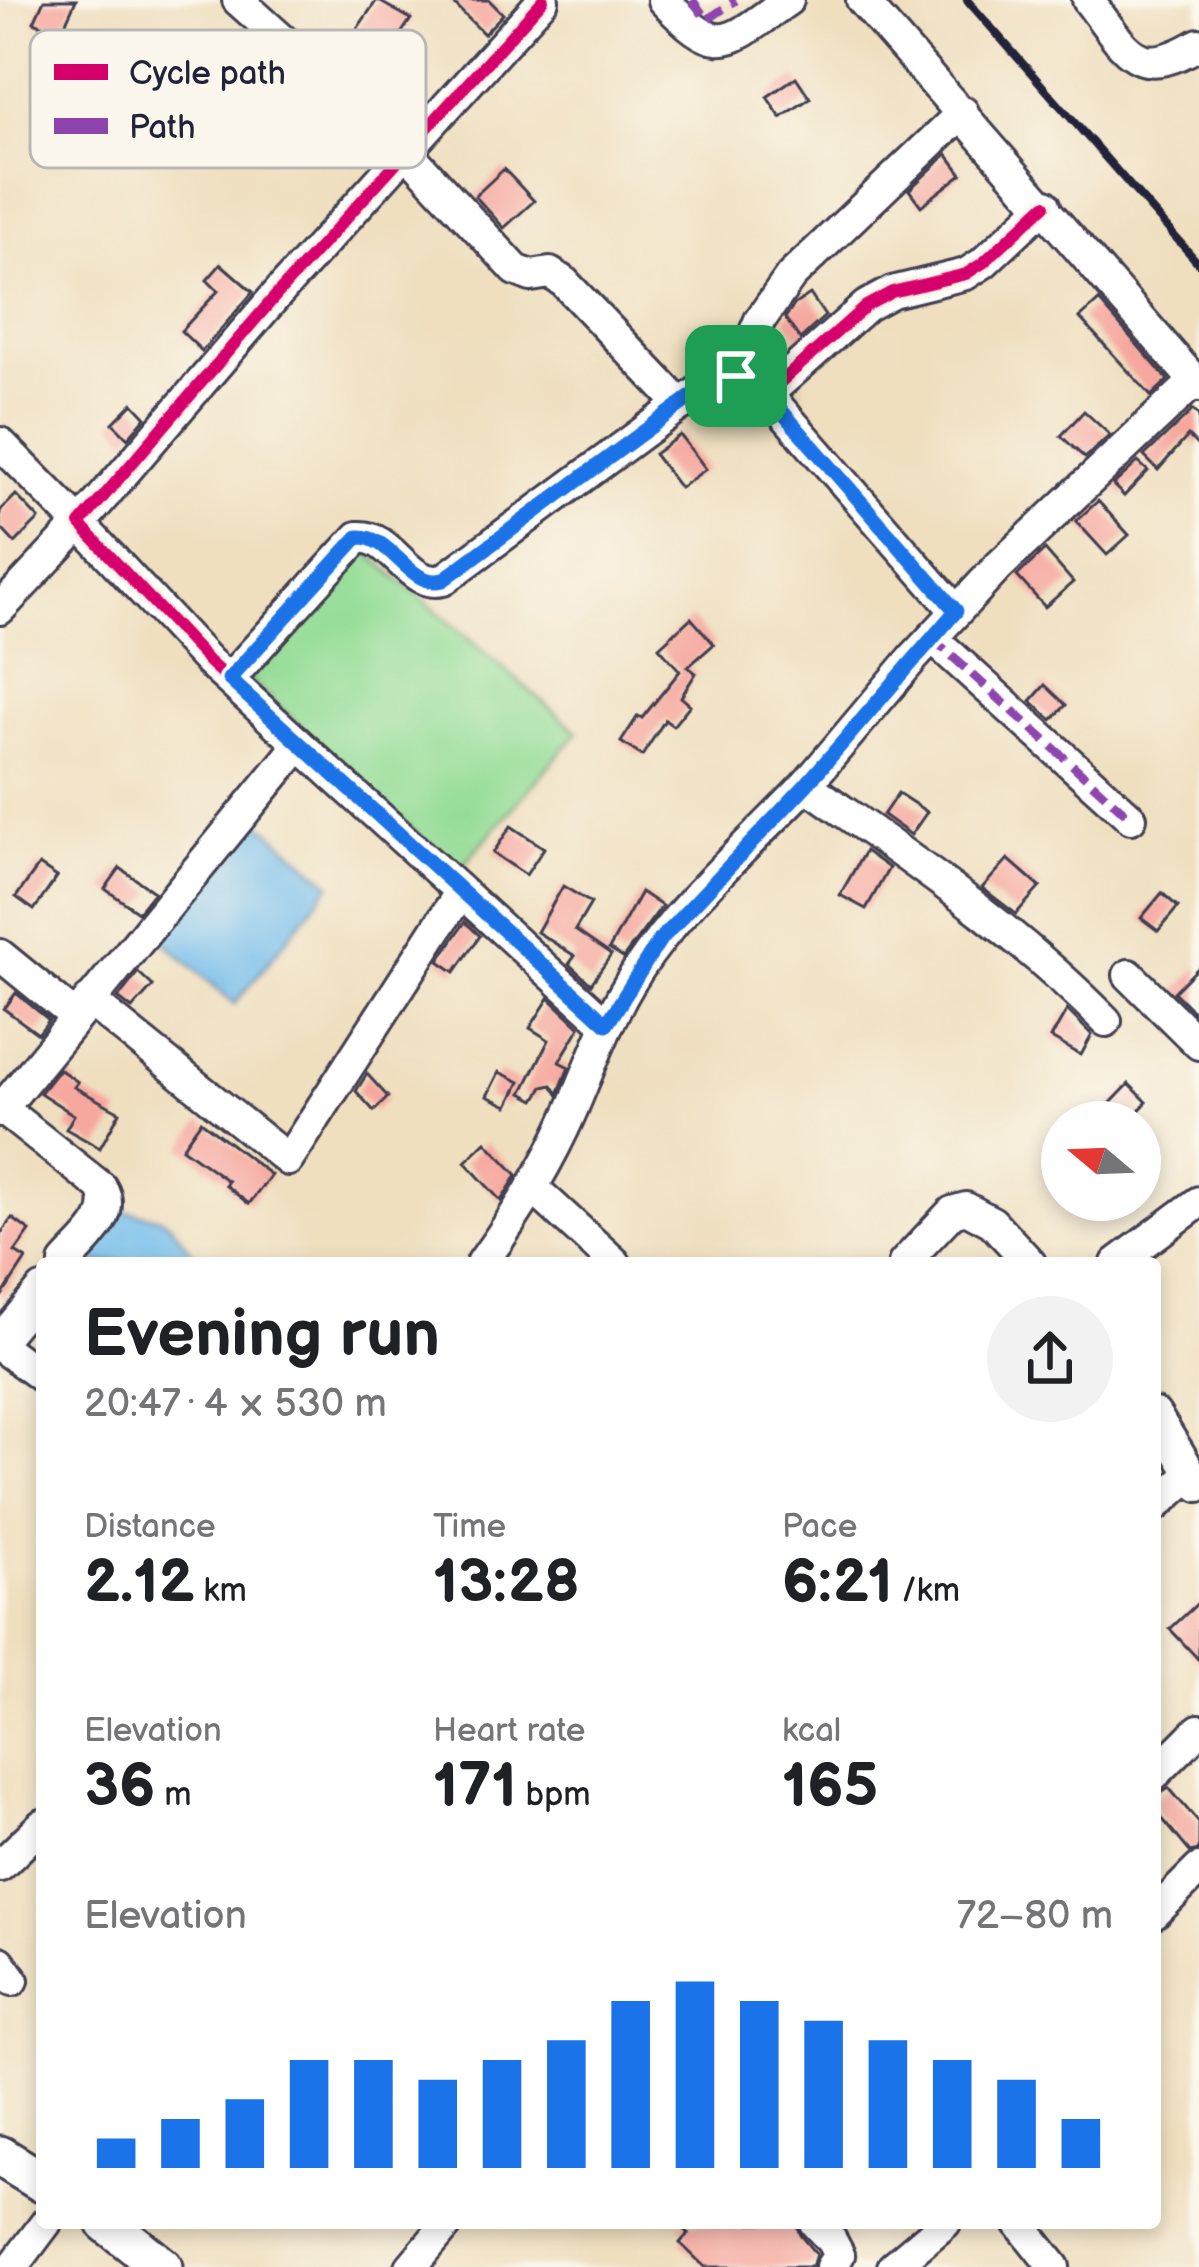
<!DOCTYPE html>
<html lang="en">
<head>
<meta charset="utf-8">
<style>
  :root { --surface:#fff; --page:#f2f2f2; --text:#202124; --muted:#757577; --accent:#1a73e8 }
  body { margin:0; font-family:"Balsamiq Sans",sans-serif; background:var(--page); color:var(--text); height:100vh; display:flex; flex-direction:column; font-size:45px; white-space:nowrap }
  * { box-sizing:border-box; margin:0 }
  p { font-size:39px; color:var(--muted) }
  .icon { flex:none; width:66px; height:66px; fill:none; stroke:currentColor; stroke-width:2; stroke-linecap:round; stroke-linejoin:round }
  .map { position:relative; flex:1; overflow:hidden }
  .sheet { position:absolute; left:36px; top:1257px; width:1125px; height:972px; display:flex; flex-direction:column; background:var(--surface); border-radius:12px; box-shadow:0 6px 18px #0003 }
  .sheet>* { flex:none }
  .needle { width:78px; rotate:289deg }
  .controls { position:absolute; left:1041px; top:1101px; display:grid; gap:24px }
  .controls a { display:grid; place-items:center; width:120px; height:120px; border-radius:50%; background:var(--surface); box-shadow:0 6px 18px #0003; font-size:60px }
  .pin { position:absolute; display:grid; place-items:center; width:102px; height:102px; color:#fff; margin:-51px; border-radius:24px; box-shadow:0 6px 18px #0006 }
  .round { display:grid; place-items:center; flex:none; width:126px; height:126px; border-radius:63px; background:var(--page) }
  .headline { display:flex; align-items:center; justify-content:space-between; height:204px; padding:0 48px }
  h1 { font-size:66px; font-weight:700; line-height:90px }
  .metrics { display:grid; grid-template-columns:repeat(3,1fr); gap:18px; height:204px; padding:12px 48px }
  .metrics div { display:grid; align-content:center }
  .metrics b { font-size:60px; font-weight:700 }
  .metrics small { font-size:33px; font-weight:400 }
  .metrics p { font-size:33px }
  .chart { height:336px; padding:24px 48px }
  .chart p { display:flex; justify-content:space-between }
  .chart svg { width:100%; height:216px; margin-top:12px; stroke:var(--accent); stroke-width:6 }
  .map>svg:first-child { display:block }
</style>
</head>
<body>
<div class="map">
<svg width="1199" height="2267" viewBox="0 0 1199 2267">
  <rect width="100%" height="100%" fill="#fbf7ec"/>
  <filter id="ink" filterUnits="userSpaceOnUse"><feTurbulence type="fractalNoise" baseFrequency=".00833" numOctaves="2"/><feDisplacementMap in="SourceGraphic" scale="24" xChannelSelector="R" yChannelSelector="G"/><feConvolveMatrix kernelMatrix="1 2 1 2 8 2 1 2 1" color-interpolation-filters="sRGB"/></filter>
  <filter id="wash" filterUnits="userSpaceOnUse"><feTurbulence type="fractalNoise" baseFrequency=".004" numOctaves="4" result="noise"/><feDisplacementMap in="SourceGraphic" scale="48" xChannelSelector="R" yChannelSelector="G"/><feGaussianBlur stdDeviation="2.7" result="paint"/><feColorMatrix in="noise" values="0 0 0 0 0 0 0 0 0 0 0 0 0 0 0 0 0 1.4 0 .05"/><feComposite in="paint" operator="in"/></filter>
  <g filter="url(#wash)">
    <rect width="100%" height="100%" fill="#efdfbf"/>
    <!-- green -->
    <path fill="#95dd97" stroke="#5c8069" stroke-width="3" d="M360,546l218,186 -120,139 -210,-193z"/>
    <!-- water -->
    <g fill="#72bceb" stroke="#4a6f93" stroke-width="3">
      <path d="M254,818l77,66 -96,120 -77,-68z"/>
      <path d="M120,1211c64,7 42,12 83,52h-122z"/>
    </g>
    <g id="blocks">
      <!-- building -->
      <g fill="#f6a89f">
        <path d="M44,0h32l-15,33 -27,-11z"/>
        <path d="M377,0l34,19 -22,32 -32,-22z"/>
        <path d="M450,0h39l14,14 -19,20z"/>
        <path d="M796,77l14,21 -29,20 -14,-21z"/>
        <path d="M947,154l15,20 -41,32 -12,-16z"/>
        <path d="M504,169l30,32 -30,27 -29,-32z"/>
        <path d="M221,264l32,28 -51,59 -21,-20 37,-40 -11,-11z"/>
        <path d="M810,294l15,22 -25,23 -15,-21 10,-14z"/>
        <path d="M1099,301l69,79 -17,16 -71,-78z"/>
        <path d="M133,403l13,14 -18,21 -15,-15z"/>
        <path d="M1193,410l6,6v31l-11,-11 -30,34 -14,-14z"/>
        <path d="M1084,411l26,24 -25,23 -24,-22z"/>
        <path d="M680,435l26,34 -26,19 -26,-34z"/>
        <path d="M1138,462l10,9 -24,25 -11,-11z"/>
        <path d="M16,495l23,24 -24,24 -15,-16v-16z"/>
        <path d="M1098,501l31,34 -22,20 -31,-34z"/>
        <path d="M1045,550l28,32 -28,25 -28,-31z"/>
        <path d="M691,618l23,26 -26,23 8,6 -15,24 9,8 -17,21 -8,-6 -23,36 -21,-14 17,-26 4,2 38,-47 -21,-24z"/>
        <path d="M1045,685l21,20 -14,15 -21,-19z"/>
        <path d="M898,793l29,19 -16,23 -28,-20z"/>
        <path d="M511,826l33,22 -18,27 -33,-22z"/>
        <path d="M865,851l24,17 -23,41 -26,-14z"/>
        <path d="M1008,859l32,28 -24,27 -34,-26z"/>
        <path d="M39,865l18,12 -23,33 -18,-13z"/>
        <path d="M120,868l34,24 -16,20 -33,-23z"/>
        <path d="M563,886l28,17 -16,27 36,25 -20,29 -22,-20 6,-8 -38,-24z"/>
        <path d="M641,892l21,14 -39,52 -14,-9z"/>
        <path d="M1162,893l16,14 -20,24 -17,-13z"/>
        <path d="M465,922l15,14 -25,36 -16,-11z"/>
        <path d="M1199,967v39l-5,6 -20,-20z"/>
        <path d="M138,972l15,14 -21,23 -14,-11z"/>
        <path d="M16,993l33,27 -11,14 -34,-25z"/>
        <path d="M549,998l31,29 -21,35 10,5 -11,27 -6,-9 -9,2 -8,13 -13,-7 27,-53 -19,-12z"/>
        <path d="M1067,1010l25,25 -11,20 -30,-17z"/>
        <path d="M59,1069l19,13 -4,5 46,25 -20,36 -34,-19 8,-14 -34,-22z"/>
        <path d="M499,1072l21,10 -12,24 -21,-10z"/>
        <path d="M367,1074l21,23 -14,14 -18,-20z"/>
        <path d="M1129,1084l18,18 -19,20h-5l-16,-15z"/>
        <path d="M201,1121l70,54 -22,29 -24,-19 3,-4 -46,-33z"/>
        <path d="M486,1142l31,33 -16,26 -36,-39z"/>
        <path d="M12,1218l18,13 -15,21 11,7 -26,40v-64z"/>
        <path d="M1199,1602v58l-29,-31z"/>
        <path d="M1169,1788l30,35v27l-9,2 -35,-42v-13z"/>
        <path d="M677,2223h119l4,12 16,19 -4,13h-107l-25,-24 8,-9z"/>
      </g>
    </g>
  </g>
  <g filter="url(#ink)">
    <use href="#blocks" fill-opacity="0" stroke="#413e4f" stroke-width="3"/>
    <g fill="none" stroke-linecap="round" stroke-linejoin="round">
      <defs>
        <g id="minor">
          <path d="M238,0l169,152 109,118 15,6 19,-3 14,9 117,123"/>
          <path d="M543,0l-271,300 -192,224 129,138 398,363"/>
          <path d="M663,0c59,61 63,43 125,0"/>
          <path d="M862,0l337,386"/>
          <path d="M1088,0c39,50 47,82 111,44"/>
          <path d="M736,376l24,-56 31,-44 172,-164"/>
          <path d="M765,392l191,219"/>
          <path d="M0,443l80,81 -80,85"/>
          <path d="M932,638l199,180"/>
          <path d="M229,679l129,-142c34,-3 50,52 85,43l279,-206 14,2 21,17 17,-5 92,-82 26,-14 74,-18 17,-11 62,-58"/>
          <path d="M806,785l108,-128 85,-91 196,-185"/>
          <path d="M0,955l76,62"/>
          <path d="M1129,975l70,69"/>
          <path d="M89,1000l199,160 172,-267"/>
          <path d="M0,1107l101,80c18,29 -18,55 -36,76"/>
          <path d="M0,1111l299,-366"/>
          <path d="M532,1187l83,76"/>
          <path d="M482,1263c34,-47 66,-98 89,-151 21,-49 38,-98 67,-142 45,-68 112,-126 168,-185 104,74 210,144 300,236"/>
          <path d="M904,1263l48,-51 14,-4 26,14 38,41"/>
          <path d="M1117,1263l82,-61"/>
          <path d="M0,1340l42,-50"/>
          <path d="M0,1346l42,31"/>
          <path d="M1155,1414l44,72"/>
          <path d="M1155,1506l36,-32"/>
          <path d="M1155,1774l44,-44"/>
          <path d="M0,1866l42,-41"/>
          <path d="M1155,1913l44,-44"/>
          <path d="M0,1962l13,18"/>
          <path d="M815,2223l16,17 8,15 -8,12"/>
          <path d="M1019,2223l35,44"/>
          <path d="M13,2267l33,-44"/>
          <path d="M411,2267l37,-44"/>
          <path d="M893,2267l52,-44"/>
        </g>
        <g id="tertiary">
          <path d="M0,2156l42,26"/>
          <path d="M107,2223l55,44"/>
        </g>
      </defs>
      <!-- minor casing -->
      <use href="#minor" stroke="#413e4f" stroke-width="36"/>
      <!-- tertiary casing -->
      <use href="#tertiary" stroke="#413e4f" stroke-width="45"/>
      <!-- minor -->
      <use href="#minor" stroke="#fff" stroke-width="30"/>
      <!-- tertiary -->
      <use href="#tertiary" stroke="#fff" stroke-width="39"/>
      <!-- rail -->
      <path stroke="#22223b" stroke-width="8" d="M967,0l232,264"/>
      <!-- quiet -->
      <g stroke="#8e44ad" stroke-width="9" stroke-dasharray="18 9" stroke-linecap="butt">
        <path d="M692,0l15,20 29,-20"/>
        <path d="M932,638l199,180"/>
      </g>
      <defs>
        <g id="cycleway">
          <path d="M543,0l-271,300 -192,224 129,138 398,363"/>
          <path d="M229,679l129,-142c34,-3 50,52 85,43l279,-206 14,2 21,17 17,-5 92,-82 26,-14 74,-18 17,-11 62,-58"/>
        </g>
      </defs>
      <!-- cycleway casing -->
      <use href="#cycleway" stroke="#fbf7ec" stroke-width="20"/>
      <!-- cycleway -->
      <use href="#cycleway" stroke="#d6006c" stroke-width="12"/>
    </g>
  </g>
  <g fill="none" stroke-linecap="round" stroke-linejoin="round" filter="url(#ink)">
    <defs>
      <path id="route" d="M729,373l22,17 14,2 191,219 -150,174 -147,156 -52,83 -378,-345 129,-142c34,-2 51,52 85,43l279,-206z"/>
    </defs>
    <!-- route casing -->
    <use href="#route" stroke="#fff" stroke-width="24"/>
    <!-- route -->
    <use href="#route" stroke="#1a73e8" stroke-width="15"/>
  </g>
  <!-- legend -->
  <rect x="30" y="30" width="396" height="138" rx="18" fill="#fbf7ec" stroke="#bab7b7" stroke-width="3"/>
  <rect x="54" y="64" width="54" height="16" fill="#d6006c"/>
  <rect x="54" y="118" width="54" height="16" fill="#8e44ad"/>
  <g font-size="33" fill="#22223b">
    <text x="129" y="84">Cycle path</text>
    <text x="129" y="138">Path</text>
  </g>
</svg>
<div class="controls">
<a><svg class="needle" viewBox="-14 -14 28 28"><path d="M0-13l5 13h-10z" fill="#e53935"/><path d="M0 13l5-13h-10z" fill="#757577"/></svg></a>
</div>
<div class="pin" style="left:736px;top:376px;background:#1e9e55"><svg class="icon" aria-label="arrive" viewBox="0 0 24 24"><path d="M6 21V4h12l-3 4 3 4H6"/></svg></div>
<section class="sheet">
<div class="headline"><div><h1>Evening run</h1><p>20:47 · 4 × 530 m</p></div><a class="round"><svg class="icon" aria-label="share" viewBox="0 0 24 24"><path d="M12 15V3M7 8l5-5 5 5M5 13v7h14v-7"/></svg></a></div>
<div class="metrics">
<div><p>Distance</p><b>2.12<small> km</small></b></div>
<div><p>Time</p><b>13:28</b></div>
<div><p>Pace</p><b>6:21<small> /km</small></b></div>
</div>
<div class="metrics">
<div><p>Elevation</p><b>36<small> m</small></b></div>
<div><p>Heart rate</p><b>171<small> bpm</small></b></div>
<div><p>kcal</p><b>165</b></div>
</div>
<div class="chart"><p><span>Elevation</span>72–80 m</p>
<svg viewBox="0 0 160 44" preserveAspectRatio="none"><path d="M5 44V38M15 44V34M25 44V30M35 44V22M45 44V22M55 44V26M65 44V22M75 44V18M85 44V10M95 44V6M105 44V10M115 44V14M125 44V18M135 44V22M145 44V26M155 44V34"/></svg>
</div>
</section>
</div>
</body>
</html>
